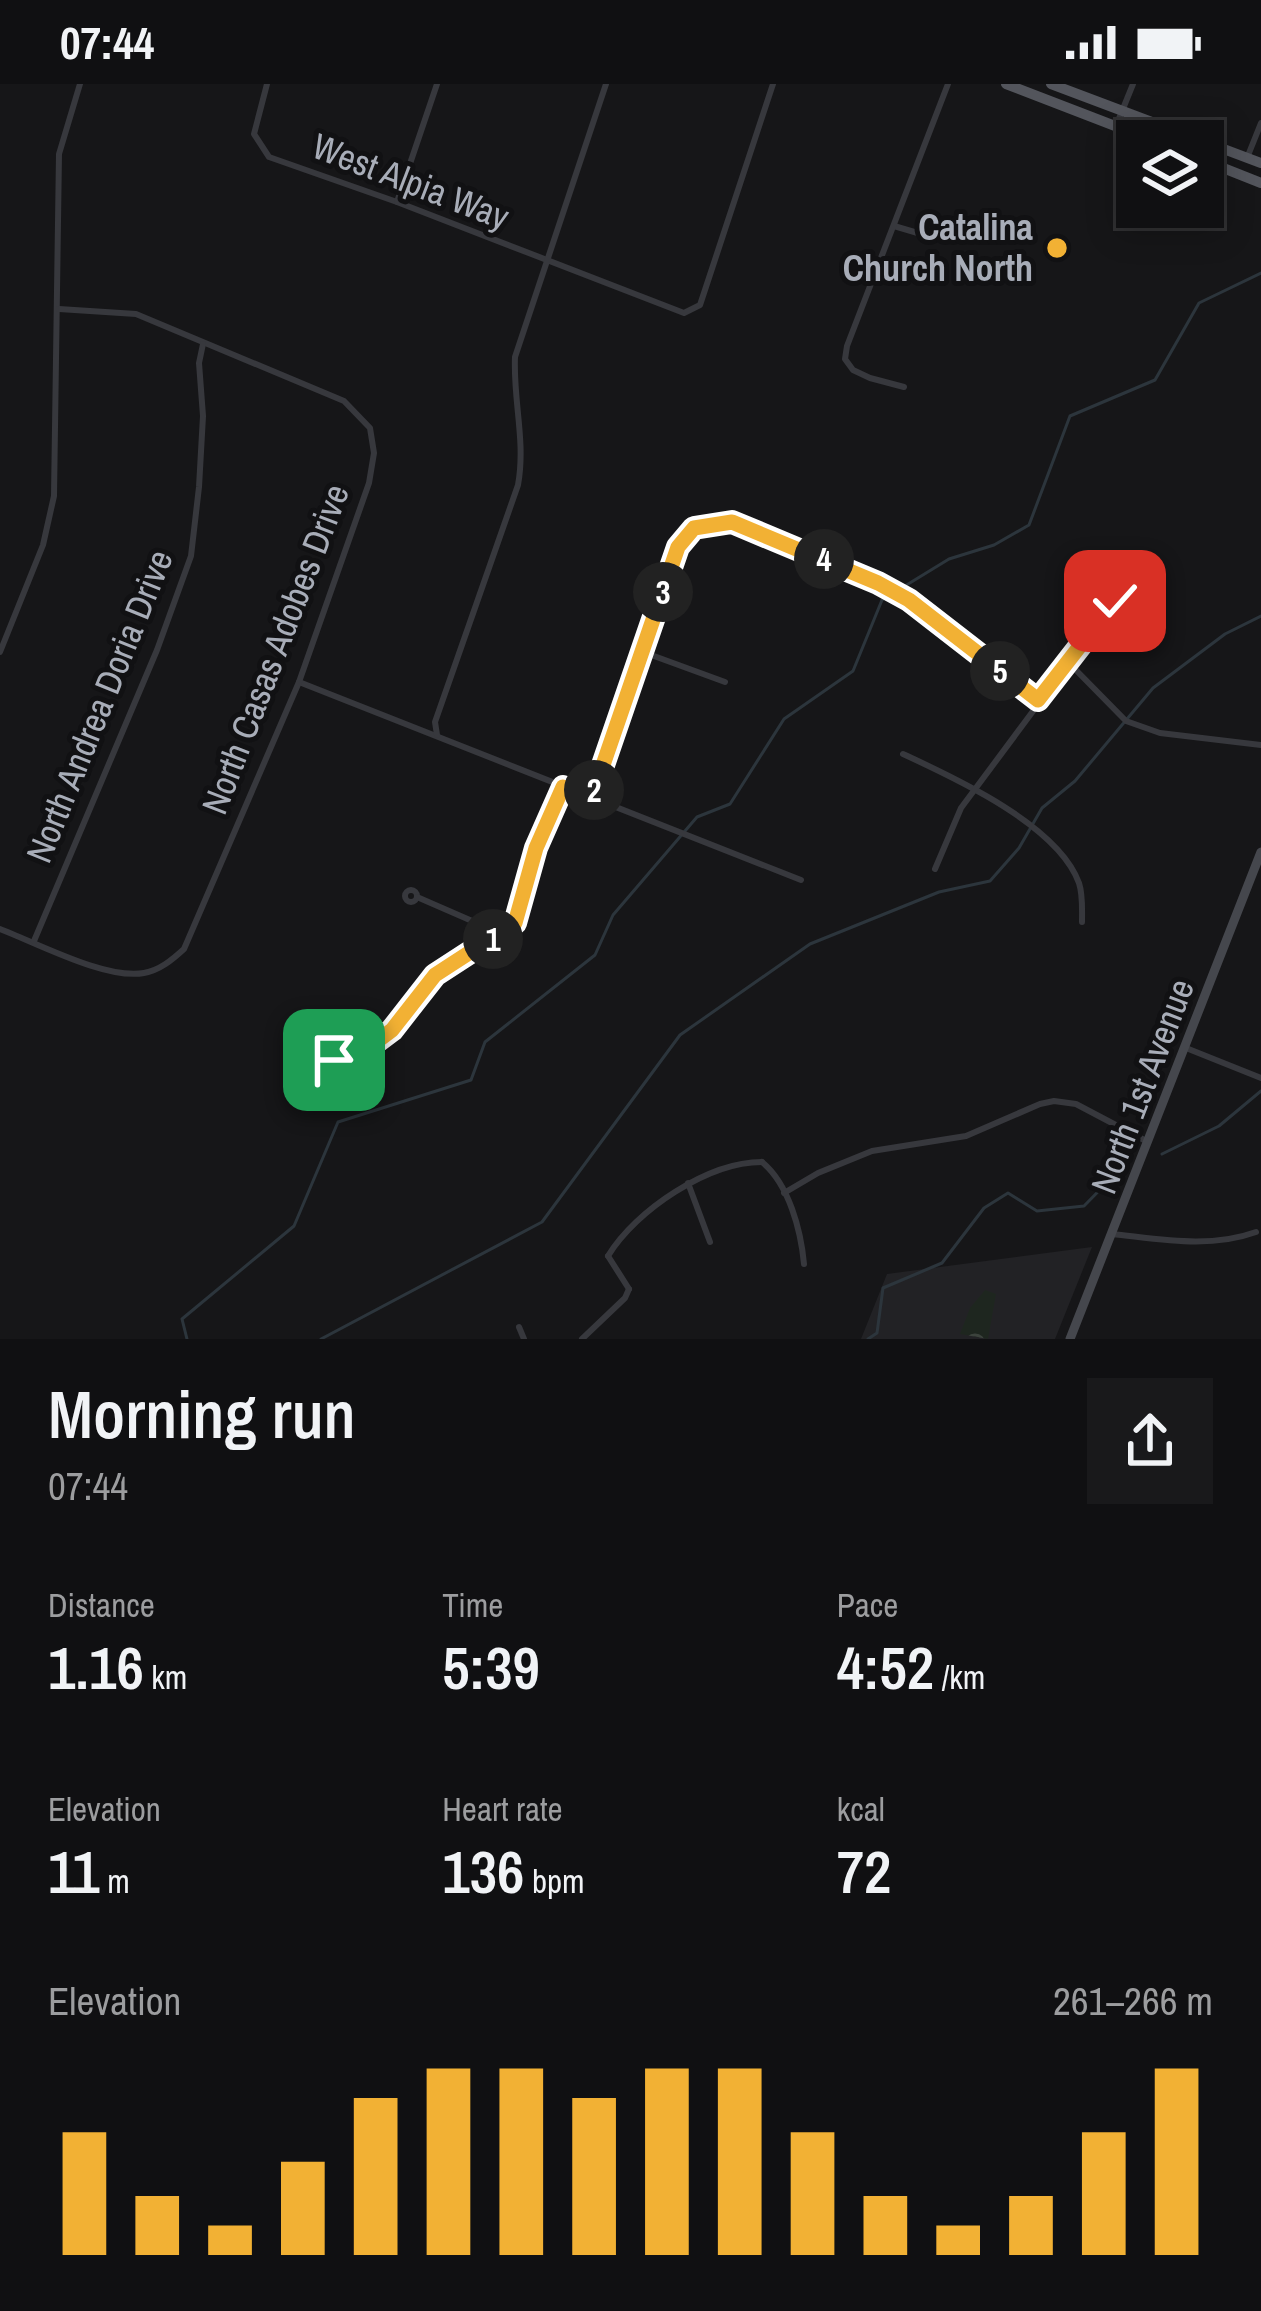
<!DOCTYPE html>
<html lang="en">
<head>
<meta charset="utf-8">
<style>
  :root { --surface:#101012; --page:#19191b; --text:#f1f3f6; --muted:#9c9d9f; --line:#303032; --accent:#f2b134 }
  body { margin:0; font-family:"Archivo Narrow",sans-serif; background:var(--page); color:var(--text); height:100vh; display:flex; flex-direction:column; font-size:45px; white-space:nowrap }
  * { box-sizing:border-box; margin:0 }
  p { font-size:39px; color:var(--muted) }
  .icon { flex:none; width:66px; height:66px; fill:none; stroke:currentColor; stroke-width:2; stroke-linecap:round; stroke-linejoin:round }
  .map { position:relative; height:1255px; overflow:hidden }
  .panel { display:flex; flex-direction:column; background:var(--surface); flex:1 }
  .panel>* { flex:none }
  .tools { position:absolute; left:1116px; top:36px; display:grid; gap:24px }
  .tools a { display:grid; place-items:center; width:108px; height:108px; border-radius:0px; background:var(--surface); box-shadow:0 6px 30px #0003,0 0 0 3px var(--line); font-size:60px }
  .pin { position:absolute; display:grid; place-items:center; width:102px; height:102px; color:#fff; margin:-51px; border-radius:24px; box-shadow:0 6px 18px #0006 }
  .km { position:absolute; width:60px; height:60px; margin:-30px; border-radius:50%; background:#222; color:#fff; font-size:33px; line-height:60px; text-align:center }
  .round { display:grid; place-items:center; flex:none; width:126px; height:126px; border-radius:0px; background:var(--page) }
  .head { display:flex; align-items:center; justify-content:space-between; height:204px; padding:0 48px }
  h1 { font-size:66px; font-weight:600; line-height:90px }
  .figures { display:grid; grid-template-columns:repeat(3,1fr); gap:18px; height:204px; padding:12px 48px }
  .figures div { display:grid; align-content:center }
  .figures b { font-size:60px; font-weight:600 }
  .figures small { font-size:33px; font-weight:400 }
  .figures p { font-size:33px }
  .chart { height:336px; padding:24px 48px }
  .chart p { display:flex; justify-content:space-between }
  .chart svg { width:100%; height:216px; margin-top:12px; stroke:var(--accent); stroke-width:6 }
  .status { display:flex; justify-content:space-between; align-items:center; height:84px; padding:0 60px; background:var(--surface); direction:ltr }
  .status svg { height:33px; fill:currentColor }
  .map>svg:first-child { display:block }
</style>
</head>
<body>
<div class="status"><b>07:44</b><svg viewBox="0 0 49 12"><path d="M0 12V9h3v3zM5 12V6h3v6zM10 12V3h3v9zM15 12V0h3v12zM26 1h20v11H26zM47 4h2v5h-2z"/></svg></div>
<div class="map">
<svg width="1261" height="1255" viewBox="0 0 1261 1255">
  <defs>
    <pattern id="park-crowns" width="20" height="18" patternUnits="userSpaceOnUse" patternTransform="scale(3)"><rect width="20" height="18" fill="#1e261f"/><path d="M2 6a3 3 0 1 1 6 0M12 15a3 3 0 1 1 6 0" fill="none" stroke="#3c433d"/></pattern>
  </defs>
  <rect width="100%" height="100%" fill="#161618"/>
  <!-- built -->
  <path fill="#222225" d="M1092,1163l-37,92h-194l26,-65z"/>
  <!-- park -->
  <path fill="url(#park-crowns)" d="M985,1206l11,4 -8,45 -28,-5 10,-26z"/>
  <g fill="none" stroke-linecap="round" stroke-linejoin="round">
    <!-- stream -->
    <g stroke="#2c353c" stroke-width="3">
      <path d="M1162,1070l57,-28 42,-35"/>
      <path d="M187,1255l-5,-20 112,-93 44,-104 133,-42 14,-38 110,-87 18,-40 84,-98 33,-13 54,-85 69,-48 29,-71 67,-41 45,-14 35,-20 41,-109 85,-36 44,-77 62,-30"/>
      <path d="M321,1255l221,-117 138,-187 130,-91 129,-52 51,-11 29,-33 23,-40 33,-27 78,-93 72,-54 36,-18"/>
      <path d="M868,1255l9,-6 6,-45 59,-25 42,-55 24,-15 29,18 47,-5 48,-49"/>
    </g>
    <!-- minor -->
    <g stroke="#37383d" stroke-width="6">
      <path d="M267,0l-13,50 15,23 128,45 287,111 16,-8 73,-221"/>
      <path d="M1116,42l17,-42"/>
      <path d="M1247,74l14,-35"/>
      <path d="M397,118l40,-118"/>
      <path d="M894,142l44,13h46"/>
      <path d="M904,303l-34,-9 -17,-8 -8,-11 2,-13 101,-262"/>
      <path d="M0,568l43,-107 11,-49 5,-342 21,-70"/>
      <path d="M643,568l82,30"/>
      <path d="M1068,578l58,59 34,12 101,12"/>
      <path d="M299,598l502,198"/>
      <path d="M437,651l-2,-13 83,-237c8,-44 -5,-84 -3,-128l91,-273"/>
      <path d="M903,670c52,24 155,71 176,129 4,12 3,27 3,39"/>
      <path d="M592,713l86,-250c17,-21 28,-23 54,-25l126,51 51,27 129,100"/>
      <path d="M935,785l26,-61 154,-207"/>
      <path d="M523,799l-1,-17 14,-26"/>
      <circle cx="411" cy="812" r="6"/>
      <path d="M417,813l62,27 13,16"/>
      <path d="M0,845c37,14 106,51 144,44 16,-3 28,-13 40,-24l115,-267 70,-199 5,-30 -4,-25 -26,-27 -208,-87 -77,-5"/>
      <path d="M34,857l123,-291 34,-94 8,-69 4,-71 -4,-53 4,-19"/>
      <path d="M1186,964l75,30"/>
      <circle cx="339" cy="972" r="6"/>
      <path d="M345,970l27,-9 20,-15 43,-55 80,-52 21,-75 27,-61"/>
      <path d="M762,1078c27,22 39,69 42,102"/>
      <path d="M688,1099l22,59"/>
      <path d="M784,1109l34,-20 54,-22 94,-15 74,-32 14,-3 22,3 72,38"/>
      <path d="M1112,1150c48,5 97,15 144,-2"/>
      <path d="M608,1172c28,-46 100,-94 154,-94"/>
      <path d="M608,1172l21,33"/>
      <path d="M519,1243l5,12"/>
      <path d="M582,1255l43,-41 4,-9"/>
    </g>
    <!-- secondary -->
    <path stroke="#45474d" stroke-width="9" d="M1070,1255l191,-487"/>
    <!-- primary -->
    <g stroke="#53555c" stroke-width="10">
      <path d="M1006,0l148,57"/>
      <path d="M1051,0l210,79"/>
      <path d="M1203,76l58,23"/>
    </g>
  </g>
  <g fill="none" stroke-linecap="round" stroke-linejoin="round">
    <defs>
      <path id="route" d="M334,976l8,2 3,-8 27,-9 20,-15 43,-55 80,-52 21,-75 27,-61 29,10 86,-250 16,-19 38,-6 146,61 31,17 129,100 77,-99"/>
    </defs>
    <!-- route casing -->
    <use href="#route" stroke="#fff" stroke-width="24"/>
    <!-- route -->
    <use href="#route" stroke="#f2b134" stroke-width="15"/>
  </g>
  <!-- markers -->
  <circle fill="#f2b134" stroke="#111113" stroke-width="4.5" cx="1057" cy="164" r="12"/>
  <g text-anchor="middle" stroke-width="10" stroke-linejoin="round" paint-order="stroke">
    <!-- street labels -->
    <g font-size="36" fill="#a8adb8" stroke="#111113">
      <text transform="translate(411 97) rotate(21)" y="13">West Alpia Way</text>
      <text transform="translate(275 565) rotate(-69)" y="13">North Casas Adobes Drive</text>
      <text transform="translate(99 622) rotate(-68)" y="13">North Andrea Doria Drive</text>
      <text transform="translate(1142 1002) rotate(-69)" y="13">North 1st Avenue</text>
    </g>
    <!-- poi labels -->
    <g font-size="36" font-weight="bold" fill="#a8adb8" stroke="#111113" text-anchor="end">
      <text x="1033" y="156">Catalina<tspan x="1033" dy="41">Church North</tspan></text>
    </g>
  </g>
</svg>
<div class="tools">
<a><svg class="icon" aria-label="layers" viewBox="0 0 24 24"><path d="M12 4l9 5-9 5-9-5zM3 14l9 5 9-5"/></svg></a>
</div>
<div class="pin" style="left:334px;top:976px;background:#1e9e55"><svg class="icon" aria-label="arrive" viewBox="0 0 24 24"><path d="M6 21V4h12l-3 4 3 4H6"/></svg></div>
<div class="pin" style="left:1115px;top:517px;background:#d93025"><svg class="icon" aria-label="check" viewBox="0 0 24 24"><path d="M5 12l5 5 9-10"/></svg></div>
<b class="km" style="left:493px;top:855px">1</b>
<b class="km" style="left:594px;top:706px">2</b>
<b class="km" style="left:663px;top:508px">3</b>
<b class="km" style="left:824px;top:475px">4</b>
<b class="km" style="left:1000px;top:587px">5</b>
</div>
<section class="panel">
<div class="head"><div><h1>Morning run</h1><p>07:44</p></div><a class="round"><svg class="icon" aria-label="share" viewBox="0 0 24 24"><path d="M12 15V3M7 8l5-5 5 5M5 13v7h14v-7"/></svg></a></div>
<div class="figures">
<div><p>Distance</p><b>1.16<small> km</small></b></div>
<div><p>Time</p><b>5:39</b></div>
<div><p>Pace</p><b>4:52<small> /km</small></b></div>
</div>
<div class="figures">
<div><p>Elevation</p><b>11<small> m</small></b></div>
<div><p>Heart rate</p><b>136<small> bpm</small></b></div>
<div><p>kcal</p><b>72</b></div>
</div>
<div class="chart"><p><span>Elevation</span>261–266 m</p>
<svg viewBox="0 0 160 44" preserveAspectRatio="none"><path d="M5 44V19M15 44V32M25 44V38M35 44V25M45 44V12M55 44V6M65 44V6M75 44V12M85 44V6M95 44V6M105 44V19M115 44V32M125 44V38M135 44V32M145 44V19M155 44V6"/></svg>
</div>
</section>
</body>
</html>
